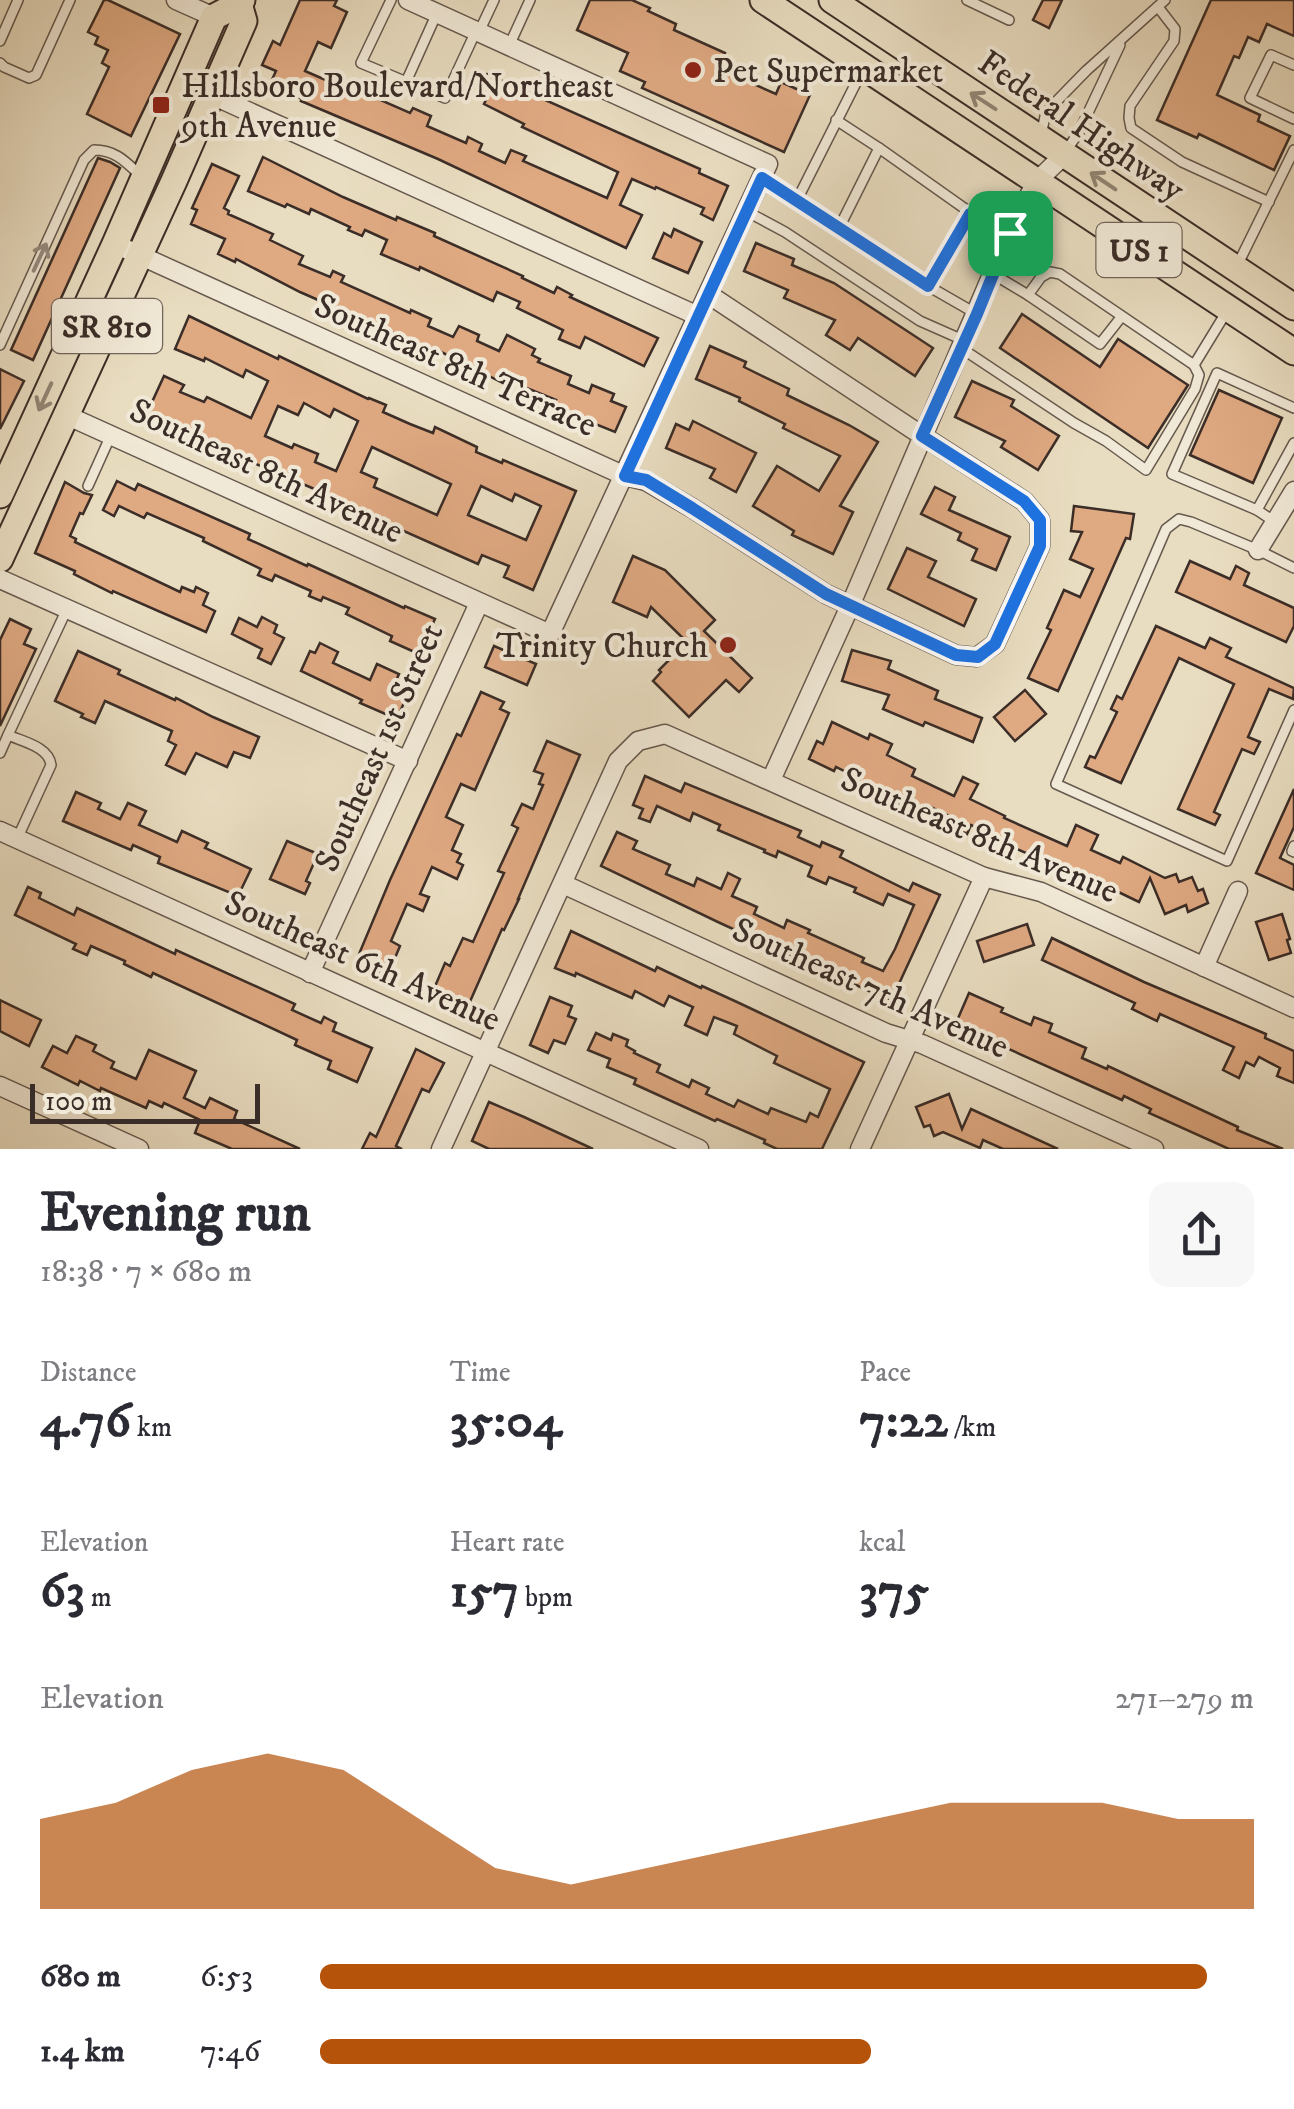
<!DOCTYPE html>
<html lang="en">
<head>
<meta charset="utf-8">
<style>
  :root { --surface:#fff; --page:#f7f7f7; --text:#2b2b33; --muted:#7c7c81; --accent:#b45309 }
  body { margin:0; font-family:"IM FELL DW Pica",serif; background:var(--page); color:var(--text); height:100vh; display:flex; flex-direction:column; font-size:38px; white-space:nowrap }
  * { box-sizing:border-box; margin:0 }
  p { font-size:32px; color:var(--muted) }
  .icon { flex:none; width:55px; height:55px; fill:none; stroke:currentColor; stroke-width:2; stroke-linecap:round; stroke-linejoin:round }
  .map { position:relative; height:1149px; overflow:hidden }
  .sheet { display:flex; flex-direction:column; background:var(--surface); flex:1 }
  .sheet>* { flex:none }
  .scale { position:absolute; left:30px; bottom:25px; width:230px; box-sizing:border-box; padding-left:10px; border:5px solid #3b2d27; border-top:0; font-size:28px; line-height:35px; white-space:nowrap; color:#3b2d27; -webkit-text-stroke:8px #f1e9d7; paint-order:stroke }
  .pin { position:absolute; display:grid; place-items:center; width:85px; height:85px; color:#fff; margin:-42px; border-radius:20px; box-shadow:0 5px 15px #0006 }
  .round { display:grid; place-items:center; flex:none; width:105px; height:105px; border-radius:20px; background:var(--page) }
  .headline { display:flex; align-items:center; justify-content:space-between; height:170px; padding:0 40px }
  h1 { font-size:55px; font-weight:800; line-height:75px }
  .stats { display:grid; grid-template-columns:repeat(3,1fr); gap:15px; height:170px; padding:10px 40px }
  .stats div { display:grid; align-content:center }
  .stats b { font-size:50px; font-weight:800 }
  .stats small { font-size:28px; font-weight:400 }
  .stats p { font-size:28px }
  .chart { height:280px; padding:20px 40px }
  .chart p { display:flex; justify-content:space-between }
  .chart svg { width:100%; height:180px; margin-top:10px; fill:var(--accent); opacity:.7 }
  ul { padding:0 40px; list-style:none; font-size:32px }
  li { display:grid; grid-template-columns:160px 120px 1fr; align-items:center; height:75px }
  li i { height:25px; border-radius:12px; background:var(--accent) }
  .map>svg:first-child { display:block }
</style>
</head>
<body>
<div class="map">
<svg width="1294" height="1149" viewBox="0 0 1294 1149">
  <rect width="100%" height="100%" fill="#e9ddc1"/>
  <filter id="stains"><feTurbulence type="fractalNoise" baseFrequency=".002" numOctaves="4"/><feColorMatrix values="0 0 0 0 .2 0 0 0 0 .09 0 0 0 0 .02 0 0 0 .5 -.17"/></filter>
  <radialGradient id="worn" r=".72"><stop offset=".6" stop-color="#630" stop-opacity="0"/><stop offset="1" stop-color="#630" stop-opacity=".3"/></radialGradient>
  <!-- building -->
  <g fill="#dfa982" stroke="#3b2d27" stroke-width="2.5" fill-rule="evenodd">
    <path d="M104,0h4l72,34 -49,102 -44,-22 22,-47 -7,-4 6,-13 -13,-6 3,-7 -10,-5z"/>
    <path d="M300,0h37l-3,6 13,6 -16,36 -13,-6 -13,29 55,24 3,-7 17,7 -2,4 32,14 3,-5 18,8 -4,10 39,17 2,-6 14,7 -3,7 26,12 6,-13 15,6 -3,5 84,37 11,-26 -96,-45 2,-3 -40,-20 3,-6 -10,-5 10,-19 213,95 -1,4 29,13 -15,34 -12,-6 3,-6 -48,-21 -1,2 -23,-10 -12,26 22,10 -16,33 -188,-89 -137,-58 1,-2 -32,-15 6,-13 -14,-6 11,-24 7,4z"/>
    <path d="M590,0h42l18,8 -2,3 28,13 -2,6 51,23 -3,8 24,11 -4,7 34,15 5,-12 29,13 -26,57 -142,-64 3,-6 -25,-11 8,-18 -51,-23z"/>
    <path d="M1043,0h19l-13,28 -16,-8z"/>
    <path d="M1211,0h83v36l-27,-12 -8,18 -11,-5 -9,21 -5,-2 -17,39 43,20 -2,6 32,15 -16,34 -75,-36 -2,4 -40,-18z"/>
    <path d="M263,157l80,40 53,23 1,-3 38,16 -1,3 89,40 -1,2 32,15 3,-6 15,8 -2,2 88,41 -14,28 -59,-29 -5,11 -21,-9 4,-9 -46,-22 3,-6 -23,-10 -4,9 -73,-34 -1,3 -38,-16 6,-14 -22,-10 -3,6 -14,-6 2,-3 -39,-18 -2,5 -22,-10 -2,3 -37,-16z"/>
    <path d="M98,158l12,4 10,6 -87,192 -22,-10z"/>
    <path d="M212,164l27,12 -15,32 5,3 -1,3 45,20 -3,6 33,16 -4,8 31,13 3,-6 11,5 -3,6 69,31 1,-3 20,9 -3,7 25,11 6,-11 20,9 -2,6 22,10 8,-16 28,14 -3,6 8,4 -2,3 33,14 -3,8 21,9 3,-8 22,9 -3,7 15,6 -11,25 -62,-25 3,-7 -51,-21 -2,4 -16,-8 1,-2 -56,-25 -2,5 -31,-14 1,-3 -100,-44 -64,-33 -1,3 -17,-8 7,-15 -34,-15 6,-14 -5,-2z"/>
    <path d="M674,229l28,13 -14,31 -35,-15 11,-25 7,4z"/>
    <path d="M756,243l38,16 -2,6 42,18 99,65 -18,28 -57,-38 -8,12 -24,-15 9,-15 -51,-22 4,-8 -44,-19z"/>
    <path d="M1022,314l78,53 18,-28 70,46 -40,63 -148,-100z"/>
    <path d="M189,316l89,43 1,-3 89,43 1,-1 17,7 -3,7 27,12 23,9 2,-6 42,20 -1,5 26,11 1,-3 73,31 -43,99 -29,-13 5,-11 -27,-11 -4,9 -153,-68 1,-2 -100,-43 -79,-38 17,-37 20,9 -4,7 24,10 3,-5 44,21 17,-37 -22,-11 -3,7 -38,-19 -1,3 -29,-12zM304,403l26,14 4,-8 24,12 -22,50 -21,-9 3,-8 -24,-10 -2,4 -27,-12 13,-30 20,9zM372,447l79,37 -14,31 -63,-28 3,-8 -16,-7zM481,486l31,15 3,-7 26,12 -15,34 -58,-25z"/>
    <path d="M710,346l36,16 -2,5 45,22 -2,6 62,30 29,17 -38,64 13,6 -20,42 -41,-19 2,-4 -41,-25 24,-40 42,25 21,-35 -57,-28 2,-4 -46,-23 1,-3 -44,-19z"/>
    <path d="M0,369l24,12 -24,48z"/>
    <path d="M972,381l42,19 -3,6 48,30 -21,34 -37,-23 4,-6 -50,-24z"/>
    <path d="M1219,390l63,28 -29,65 -63,-28z"/>
    <path d="M693,421l63,32 -20,39 -26,-14 5,-9 -49,-21 10,-24 13,6z"/>
    <path d="M117,481l18,9 3,-6 112,50 -2,5 59,27 1,-2 96,44 1,-2 30,13 -16,35 -29,-13 2,-5 -46,-22 3,-6 -26,-11 -2,4 -12,-5 2,-5 -36,-16 -3,6 -14,-6 3,-6 -58,-28 1,-3 -57,-25 -3,5 -25,-12 -5,10 -11,-6z"/>
    <path d="M65,482l19,11 8,2 -9,19 -3,-1 -10,23 6,3 -1,3 105,50 2,-5 12,5 2,-5 12,6 -5,12 12,6 -9,21 -93,-41 -1,2 -38,-19 1,-3 -40,-18z"/>
    <path d="M935,487l20,10 -6,13 61,27 -14,33 -24,-10 5,-11 -19,-9 3,-7 -40,-19z"/>
    <path d="M1074,506l60,8 -4,25 -4,-1 -68,153 -30,-13 23,-48 -4,-2 17,-38 16,7 13,-28 -23,-10 12,-27 -11,-1z"/>
    <path d="M907,548l29,13 -8,16 48,22 -12,27 -76,-37z"/>
    <path d="M633,556l32,14 50,50 -11,11 48,47 -13,14 -13,-12 -37,37 -36,-36 8,-9 -2,-2 28,-28 -36,-35 -4,10 -34,-15z"/>
    <path d="M1190,561l40,18 6,-13 13,7 -5,12 50,23v18l-8,16 -110,-50z"/>
    <path d="M262,617l15,8 -3,8 10,5 -13,26 -13,-6 4,-9 -30,-15 7,-16 18,9z"/>
    <path d="M10,619l21,10 -7,15 12,5 -36,77v-86z"/>
    <path d="M1156,626l49,22 5,-10 21,10 -5,9 68,31 -1,11 -24,-10 -21,48 12,5 -6,12 -12,-5 -28,63 6,3 -5,10 -37,-16 56,-125 -55,-26 -58,125 -36,-16 5,-11 5,2 22,-46 -6,-3 6,-13 5,3z"/>
    <path d="M320,643l18,9 -5,11 37,17 7,-16 22,10 -8,17 15,7 -9,21 -37,-16 2,-3 -61,-29 9,-20 5,2z"/>
    <path d="M494,646l42,18 -9,21 -42,-18z"/>
    <path d="M852,650l39,11 -3,8 50,22 -3,8 47,19 -9,24 -48,-20 -2,4 -40,-17 6,-14 -47,-14z"/>
    <path d="M78,651l42,19 -2,4 57,26 1,-2 37,19 46,20 -9,21 -16,-6 -7,15 -31,-14 -11,21 -19,-9 10,-20 -8,-4 4,-10 -67,-30 -10,22 -14,-6 2,-3 -28,-13z"/>
    <path d="M1025,690l21,24 -31,27 -21,-24z"/>
    <path d="M481,692l23,10 -4,7 9,4 -34,77 -14,-6 -15,33 17,8 -11,25 9,4 -4,8 6,3 -6,14 -25,-12 -12,27 9,3 -6,14 -16,-7 -16,37 9,5 -11,26 -9,-3 -3,7 -23,-10 36,-86 67,-146 4,2z"/>
    <path d="M832,722l36,17 2,-5 22,10 -5,11 28,14 -3,7 42,20 9,-19 15,7 -8,15 35,17 -1,2 63,28 9,-21 22,10 -7,15 29,13 3,-6 42,21 11,-4 3,8 13,-5 6,14 5,-2 5,14 -20,9 -2,-7 -21,9 -15,-36 -11,24 -95,-46 -2,4 -34,-15v-2l-37,-18 -4,9 -16,-8 4,-7 -24,-12 -3,4 -25,-12 -2,5 -31,-13 -13,-7 3,-5 -24,-12 -2,4 -25,-12 8,-18 6,3z"/>
    <path d="M547,741l33,14 -62,144h1l-15,31 -2,-1 -34,77 -35,-15 12,-28 5,3 13,-28 10,4 31,-69 -6,-2 20,-43 -6,-3 10,-21 11,5 10,-24 -4,-1 4,-10 -9,-3z"/>
    <path d="M645,776l36,16 4,-9 116,48 -3,6 22,10 2,-5 21,9 -3,6 69,34 4,-8 27,12 -49,106 -171,-78 -119,-57 16,-34 20,9 -4,8 37,16 -4,9 28,12 3,-8 24,11 7,-16 12,6 -8,17 25,11 -3,7 30,14 3,-8 23,10 -2,3 56,25 -2,4 21,9 12,-22 19,-44 -26,-11 -5,11 -29,-13 2,-4 -27,-11 -3,7 -18,-8 4,-10 -34,-15 -2,6 -12,-5 1,-2 -47,-20 2,-5 -27,-12 -3,8 -33,-15 -7,16 -11,-4 4,-9 -10,-4z"/>
    <path d="M1294,789v38l-14,31 14,7v25l-38,-17z"/>
    <path d="M76,792l25,11 -3,6 22,10 8,-16 18,8 -7,14 38,17 5,-11 26,12 -3,5 46,21 -13,27 -80,-33 2,-6 -27,-12 -2,5 -68,-29z"/>
    <path d="M287,841l31,13 -12,27 4,2 -5,11 -35,-15z"/>
    <path d="M28,887l13,6 -2,5 35,17 3,-7 98,46 1,-4 119,54 -3,6 29,13 3,-6 12,6 -3,8 39,17 -15,34 -29,-13 3,-8 -36,-16 2,-5 -144,-67 -2,4 -27,-13 1,-3 -34,-15 -4,9 -14,-6 3,-5 -61,-29z"/>
    <path d="M1282,914l8,25 -3,1 4,13 -22,7 -13,-38z"/>
    <path d="M1027,924l7,21 -50,17 -7,-21z"/>
    <path d="M571,931l84,40 2,-4 44,21 1,-2 35,16 127,60 -42,87h-45l-13,-6 1,-3 -48,-21 -2,2 -81,-37 2,-5 -29,-12 3,-8 -22,-9 8,-17 15,7 2,-6 15,6 -2,6 9,5 -1,2 26,12 -3,7 32,15 3,-7 17,8 -3,6 28,13 4,-7 30,14 3,-6 35,14 4,-9 8,4 12,-28 -56,-26 3,-7 -43,-22 3,-8 -23,-9 -7,18 -22,-10 8,-18 -24,-11 -5,10 -29,-15 -3,7 -56,-25 -1,3 -20,-8z"/>
    <path d="M1052,938l92,44 122,52 -1,4 29,13v32l-17,-7 3,-8 -21,-11 -5,9 -8,-4 -7,16 -16,-8 11,-23 -74,-33 -3,7 -25,-12 3,-6 -93,-43z"/>
    <path d="M969,993l34,15 -2,4 30,13 3,-8 18,7 -3,8 37,16 -4,10 25,11 1,-3 130,61 -1,3 46,19h-54l-80,-36 2,-4 -27,-13 -2,4 -120,-54 1,-2 -47,-21z"/>
    <path d="M550,997l22,9 -4,10 8,3 -11,25 -11,-4 -6,13 -18,-8z"/>
    <path d="M0,1000l41,20 -12,26 -29,-15z"/>
    <path d="M76,1036l20,9 -3,6 21,11 -3,6 25,11 13,-29 47,21 -12,27 21,10 5,-10 27,13 -3,8 66,30h-68l-37,-16 5,-13 -36,-17 -2,4 -13,-6 -3,7 -45,-20 -1,3 -20,-10 -2,4 -36,-18 11,-21 14,7z"/>
    <path d="M416,1049l28,14 -15,29 -7,-3 -26,57 6,3h-40l8,-16 6,4z"/>
    <path d="M949,1094l13,35 9,-20 87,40h-55l-20,-9 -3,8 -37,-16 -9,4 -4,-11 -6,2 -8,-20z"/>
    <path d="M489,1102l35,15 69,32h-104l-17,-8z"/>
  </g>
  <g fill="none" stroke-linecap="round" stroke-linejoin="round">
    <defs>
      <g id="service">
        <path d="M391,0l-30,63 84,35 31,-67"/>
        <path d="M967,0l42,20"/>
        <path d="M1158,7l17,22 -1,12 -44,65 -1,12 2,10 51,34 87,40"/>
        <path d="M479,32l15,-32"/>
        <path d="M0,41l18,-41"/>
        <path d="M509,46l21,-46"/>
        <path d="M0,63l4,4 25,11 7,-3 34,-75"/>
        <path d="M1294,65l-23,-10 -21,43 44,21"/>
        <path d="M406,82l31,-69"/>
        <path d="M836,120l43,28 -40,80"/>
        <path d="M1041,135l5,-23 40,-41 79,-71"/>
        <path d="M879,148l92,65"/>
        <path d="M1066,151l13,-19 41,-87"/>
        <path d="M762,178l166,108"/>
        <path d="M797,200l66,-131"/>
        <path d="M746,211l39,21 135,89 43,19"/>
        <path d="M1237,266l57,-116"/>
        <path d="M993,274l35,21"/>
        <path d="M975,313l-47,-27 43,-73 39,20"/>
        <path d="M1122,316l-22,28 -72,-49 13,-18 9,-5 10,2 134,91 33,-54"/>
        <path d="M0,345l84,-185 10,-10c21,0 31,11 46,25"/>
        <path d="M961,348l113,75 32,18 40,29 49,-81 4,-14 -5,-10"/>
        <path d="M88,486l23,-51"/>
        <path d="M1257,510l37,-67"/>
        <path d="M1275,522l-18,-12 -85,-36 45,-101 77,35"/>
        <path d="M1294,568l-36,-18 -67,-28 -12,-3 -13,10 -110,255 171,77 67,-151"/>
        <path d="M8,735l59,-126"/>
        <path d="M0,753l8,-18c16,7 41,12 43,30l-34,74"/>
        <path d="M1294,846l-2,5 2,1"/>
      </g>
      <g id="minor">
        <path d="M176,0l38,17"/>
        <path d="M212,95l486,221"/>
        <path d="M115,244l510,232 21,5 46,27 134,86 130,61 21,2 18,-13 45,-98v-26l-16,-19 -112,-72 -204,-135"/>
        <path d="M66,415l484,219 218,-470 -360,-164"/>
        <path d="M1258,550l36,-59"/>
        <path d="M0,579l408,182"/>
        <path d="M771,780l79,-174 160,-373 26,-51 28,-27"/>
        <path d="M0,831l699,318"/>
        <path d="M563,884l323,149 36,11 232,105"/>
        <path d="M1204,967l34,-76"/>
        <path d="M310,973l169,-370"/>
        <path d="M0,1086l139,63"/>
        <path d="M441,1149l177,-388 20,-20 27,-7 319,143 57,15 253,116"/>
        <path d="M860,1149l124,-272"/>
      </g>
      <g id="primary">
        <path d="M763,0l531,352"/>
        <path d="M832,0l462,307"/>
        <path d="M0,495l115,-251 99,-227 25,-13 3,-4"/>
        <path d="M0,559l174,-378 70,-160 -5,-17"/>
      </g>
    </defs>
    <!-- service casing -->
    <use href="#service" stroke="#66594e" stroke-width="12"/>
    <!-- minor casing -->
    <use href="#minor" stroke="#66594e" stroke-width="21"/>
    <!-- primary casing -->
    <use href="#primary" stroke="#3b2d27" stroke-width="29"/>
    <!-- service -->
    <use href="#service" stroke="#f1e9d7" stroke-width="9"/>
    <!-- minor -->
    <use href="#minor" stroke="#f1e9d7" stroke-width="18"/>
    <!-- primary -->
    <use href="#primary" stroke="#e9ddc1" stroke-width="25"/>
  </g>
  <!-- one-way arrows -->
  <defs><path id="oneway-shaft" d="M-6 0H5M1.5-3L5.5 0L1.5 3" fill="none" stroke-width="1.6" stroke-linecap="round" stroke-linejoin="round" transform="scale(2.5)"/></defs>
  <g stroke="#928574">
    <use href="#oneway-shaft" transform="translate(983 101) rotate(-147)"/>
    <use href="#oneway-shaft" transform="translate(1103 181) rotate(-146)"/>
    <use href="#oneway-shaft" transform="translate(45 397) rotate(115)"/>
  </g>
  <use stroke="#968b7f" href="#oneway-shaft" transform="translate(40 257) rotate(-65)"/>
  <g fill="none" stroke-linecap="round" stroke-linejoin="round">
    <defs>
      <path id="route" d="M762,178l166,108 42,-72 40,19 -33,81 -55,122 102,65 16,19v26l-45,98 -17,13 -22,-2 -130,-61 -134,-86 -46,-28 -21,-4z"/>
    </defs>
    <!-- route casing -->
    <use href="#route" stroke="#fff" stroke-width="20"/>
    <!-- route -->
    <use href="#route" stroke="#1a73e8" stroke-width="12"/>
  </g>
  <!-- markers -->
  <g fill="#8f2418" stroke="#f1e9d7" stroke-width="4">
    <circle cx="693" cy="70" r="10"/>
    <rect x="151" y="95" width="20" height="20" rx="5"/>
    <circle cx="728" cy="645" r="10"/>
  </g>
  <g text-anchor="middle" stroke-width="8" stroke-linejoin="round" paint-order="stroke">
    <!-- shield labels -->
    <g fill="#f1e9d7" stroke="#72655c" stroke-width="2.5">
      <rect x="1096.5" y="223" width="85" height="54" rx="8"/>
      <rect x="52" y="299" width="110" height="54" rx="8"/>
    </g>
    <g font-size="32" font-weight="bold" fill="#3b2d27">
      <text x="1139" y="261">US 1</text>
      <text x="107" y="337">SR 810</text>
    </g>
    <!-- poi labels -->
    <g font-size="35" fill="#3b2d27" stroke="#f1e9d7" text-anchor="start">
      <text x="713" y="82">Pet Supermarket</text>
      <text x="181" y="97">Hillsboro Boulevard/Northeast<tspan x="181" dy="40">9th Avenue</tspan></text>
      <text x="708" y="657" text-anchor="end">Trinity Church</text>
    </g>
    <!-- street labels -->
    <g font-size="35" fill="#3b2d27" stroke="#f1e9d7">
      <text transform="translate(1082 125) rotate(34)" y="12">Federal Highway</text>
      <text transform="translate(456 364) rotate(24)" y="12">Southeast 8th Terrace</text>
      <text transform="translate(267 470) rotate(25)" y="12">Southeast 8th Avenue</text>
      <text transform="translate(378 747) rotate(-66)" y="12">Southeast 1st Street</text>
      <text transform="translate(980 834) rotate(23)" y="12">Southeast 8th Avenue</text>
      <text transform="translate(363 960) rotate(24)" y="12">Southeast 6th Avenue</text>
      <text transform="translate(871 987) rotate(24)" y="12">Southeast 7th Avenue</text>
    </g>
  </g>
  <rect width="100%" height="100%" filter="url(#stains)"/>
  <rect width="100%" height="100%" fill="url(#worn)"/>
</svg>
<div class="scale">100 m</div>
<div class="pin" style="left:1010px;top:233px;background:#1e9e55"><svg class="icon" aria-label="arrive" viewBox="0 0 24 24"><path d="M6 21V4h12l-3 4 3 4H6"/></svg></div>
</div>
<section class="sheet">
<div class="headline"><div><h1>Evening run</h1><p>18:38 · 7 × 680 m</p></div><a class="round"><svg class="icon" aria-label="share" viewBox="0 0 24 24"><path d="M12 15V3M7 8l5-5 5 5M5 13v7h14v-7"/></svg></a></div>
<div class="stats">
<div><p>Distance</p><b>4.76<small> km</small></b></div>
<div><p>Time</p><b>35:04</b></div>
<div><p>Pace</p><b>7:22<small> /km</small></b></div>
</div>
<div class="stats">
<div><p>Elevation</p><b>63<small> m</small></b></div>
<div><p>Heart rate</p><b>157<small> bpm</small></b></div>
<div><p>kcal</p><b>375</b></div>
</div>
<div class="chart"><p><span>Elevation</span>271–279 m</p>
<svg viewBox="0 0 160 44" preserveAspectRatio="none"><path d="M0 44V22L10 18L20 10L30 6L40 10L50 22L60 34L70 38L80 34L90 30L100 26L110 22L120 18L130 18L140 18L150 22L160 22V44z"/></svg>
</div>
<ul>
<li><b>680 m</b>6:53<i style="width:95%"></i></li>
<li><b>1.4 km</b>7:46<i style="width:59%"></i></li>
</ul>
</section>
</body>
</html>
